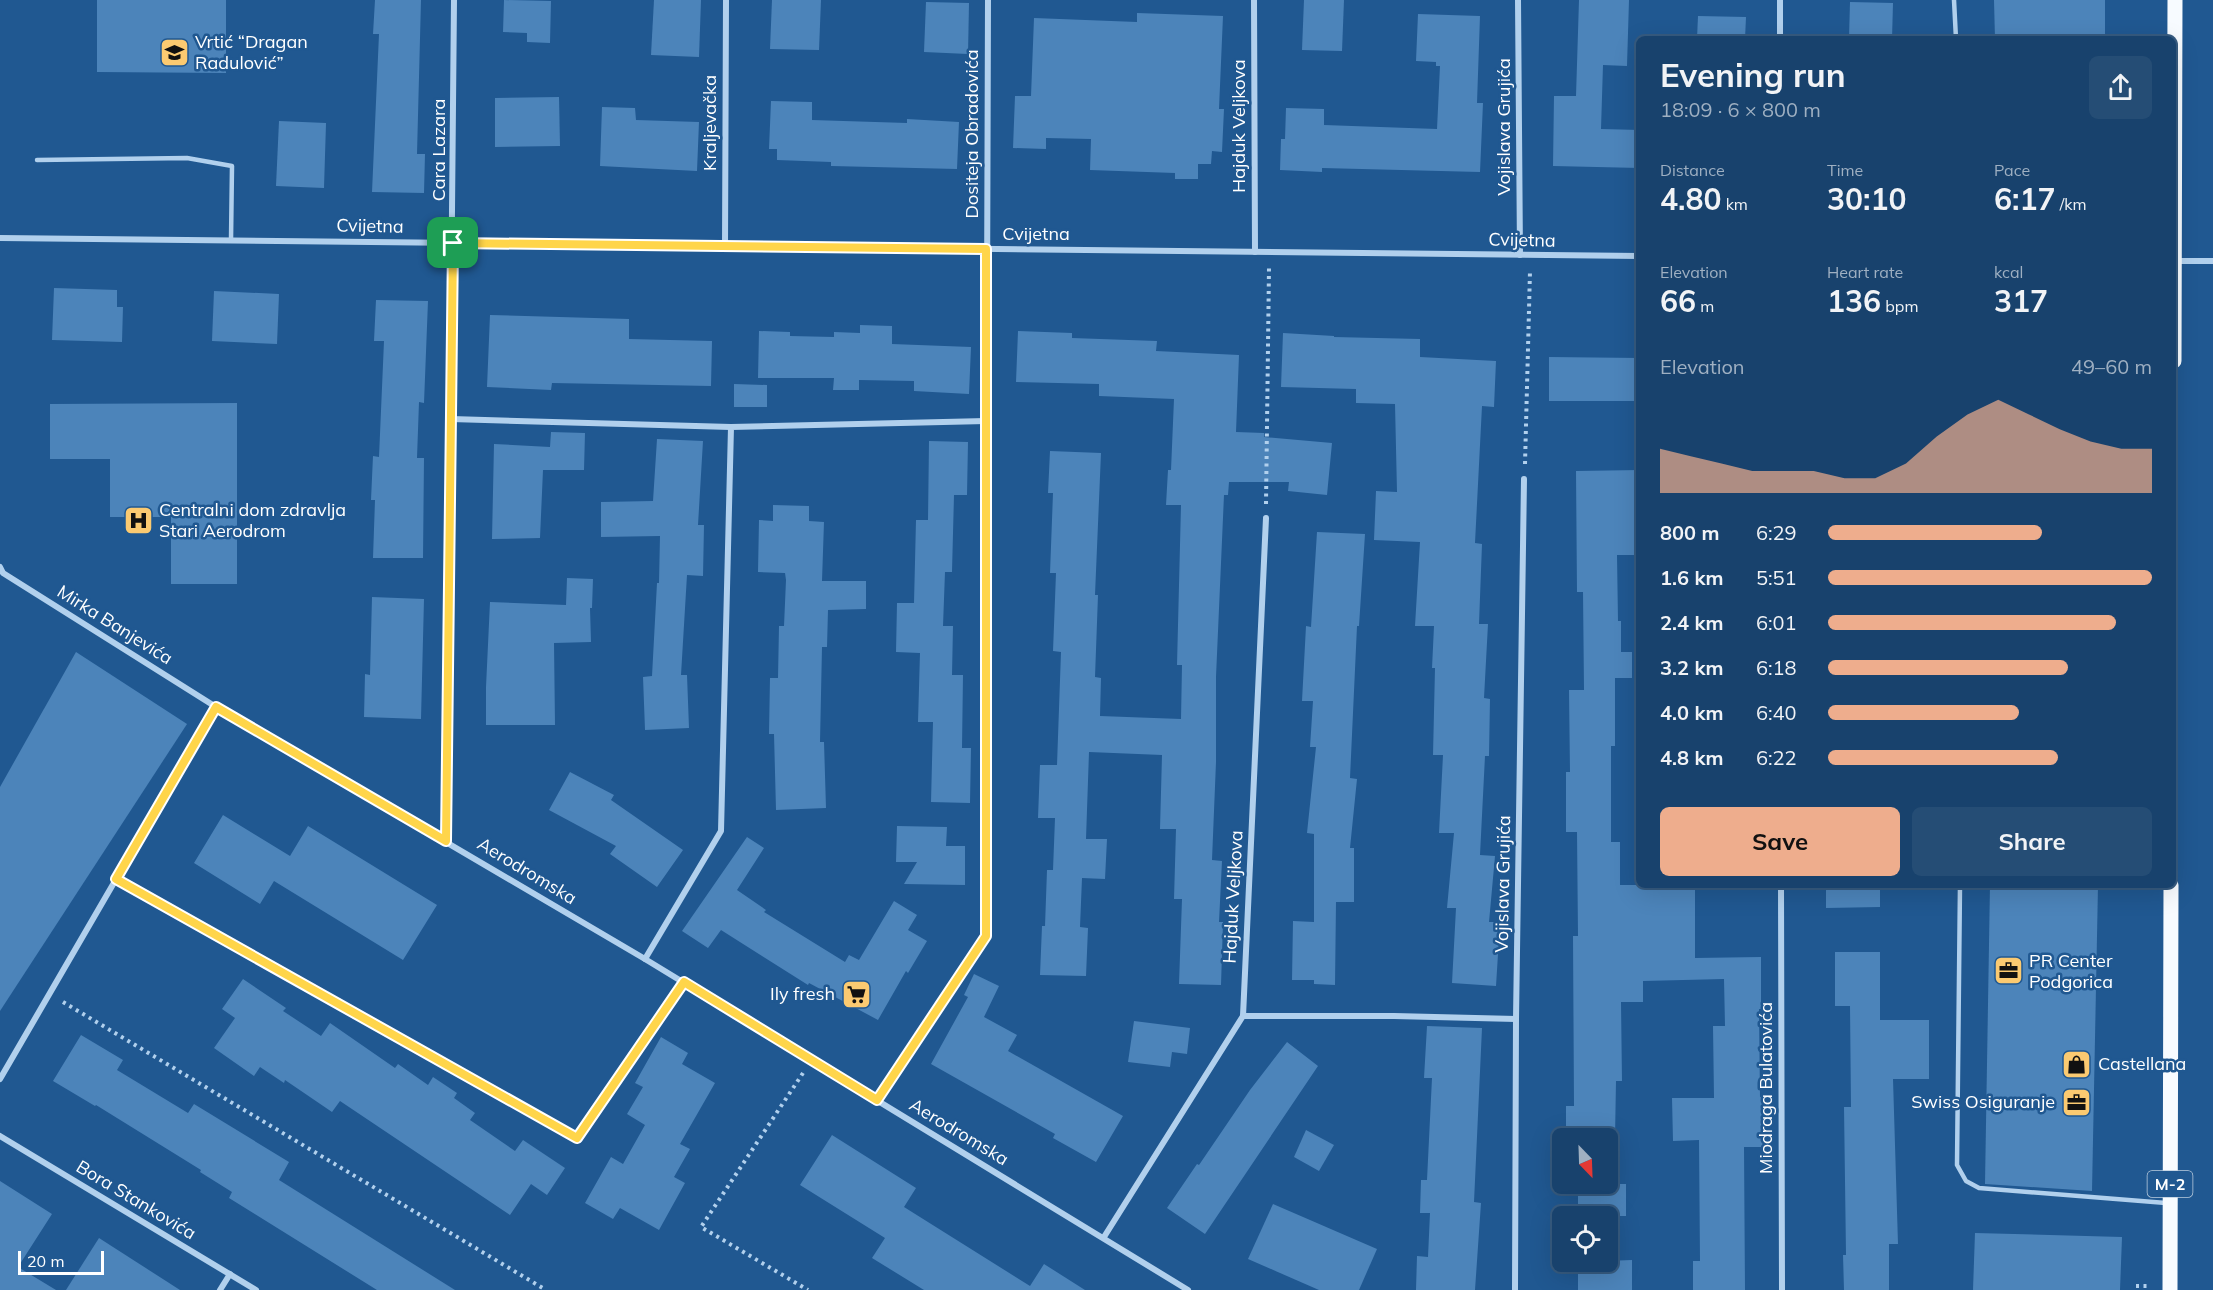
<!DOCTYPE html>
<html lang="en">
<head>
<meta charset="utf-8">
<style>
  :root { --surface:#18426d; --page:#254d75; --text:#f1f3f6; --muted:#9fb0c2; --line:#365b80; --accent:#eead8d }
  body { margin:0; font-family:Mulish,sans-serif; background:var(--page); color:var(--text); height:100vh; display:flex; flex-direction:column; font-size:22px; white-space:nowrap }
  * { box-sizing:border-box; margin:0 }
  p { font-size:20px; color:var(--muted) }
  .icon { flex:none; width:33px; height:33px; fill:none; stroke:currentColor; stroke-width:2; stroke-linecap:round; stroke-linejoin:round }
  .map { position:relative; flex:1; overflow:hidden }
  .panel { position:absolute; left:1636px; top:36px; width:540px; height:852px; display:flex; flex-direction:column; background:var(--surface); border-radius:9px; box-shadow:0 6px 24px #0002,0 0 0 2px var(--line) }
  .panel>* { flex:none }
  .needle { width:39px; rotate:157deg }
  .tools { position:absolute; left:1552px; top:1128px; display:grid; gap:12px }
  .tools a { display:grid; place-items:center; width:66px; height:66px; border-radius:9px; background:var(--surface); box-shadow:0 6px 24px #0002,0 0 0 2px var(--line); font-size:30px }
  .scale { position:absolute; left:18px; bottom:15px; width:86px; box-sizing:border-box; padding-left:6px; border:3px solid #fff; border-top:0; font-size:16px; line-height:21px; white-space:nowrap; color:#fff; -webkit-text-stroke:4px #205891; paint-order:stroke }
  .pin { position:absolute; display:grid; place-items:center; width:51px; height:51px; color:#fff; margin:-26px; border-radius:12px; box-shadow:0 3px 9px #0006 }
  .round { display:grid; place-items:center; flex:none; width:63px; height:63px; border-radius:9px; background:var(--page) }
  .head { display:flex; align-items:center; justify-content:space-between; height:102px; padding:0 24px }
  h1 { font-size:33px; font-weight:700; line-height:45px }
  .figures { display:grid; grid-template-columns:repeat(3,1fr); gap:9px; height:102px; padding:6px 24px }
  .figures div { display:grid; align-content:center }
  .figures b { font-size:30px; font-weight:700 }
  .figures small { font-size:16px; font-weight:400 }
  .figures p { font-size:16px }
  .chart { height:168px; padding:12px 24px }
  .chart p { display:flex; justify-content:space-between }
  .chart svg { width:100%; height:108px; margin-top:6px; fill:var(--accent); opacity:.7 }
  .cta { display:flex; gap:12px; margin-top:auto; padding:12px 24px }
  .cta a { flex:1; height:69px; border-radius:9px; background:var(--accent); color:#111; font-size:24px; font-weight:700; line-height:69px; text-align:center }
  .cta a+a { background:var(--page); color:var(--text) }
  ul { padding:0 24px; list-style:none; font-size:20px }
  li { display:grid; grid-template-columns:96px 72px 1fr; align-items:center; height:45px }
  li i { height:15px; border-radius:8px; background:var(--accent) }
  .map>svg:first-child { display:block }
</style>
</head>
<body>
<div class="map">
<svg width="2213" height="1290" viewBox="0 0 2213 1290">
  <rect width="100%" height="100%" fill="#205891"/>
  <!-- building -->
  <g fill="#4c84ba">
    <path d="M97,0h129v73l-129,-1z"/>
    <path d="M375,0h46l-4,154h8l-1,39 -52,-1 7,-158h-6z"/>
    <path d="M504,0l47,1 -1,42 -23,-1v-9l-24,-1z"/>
    <path d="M654,0h47l-2,57 -48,-2z"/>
    <path d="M772,0h49l-2,50 -49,-1z"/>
    <path d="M1304,0h40l-2,51 -40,-1z"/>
    <path d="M1579,0h50l-2,66 -24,-1 -2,64 39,1v38l-87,-2 1,-70h22z"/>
    <path d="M1994,0h111v39h-110z"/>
    <path d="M926,2l43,1 -1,51 -44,-2z"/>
    <path d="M1850,2l43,1 -1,36h-43z"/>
    <path d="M1137,13l86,3 -4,93h5l-2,43 -10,-1 -1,13h-13v15h-23v-6l-85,-3 1,-31 -45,-1v11l-33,-1 2,-52h16l3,-78 103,4z"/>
    <path d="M1418,14l62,2 -3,87h6l-3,69 -158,-4v4l-42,-2 1,-31h4l1,-31 38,1v16l113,4 3,-63h-4v-4l-20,-1z"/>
    <path d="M1698,16l48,1 -1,22h-48z"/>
    <path d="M559,97l1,49 -65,1v-49z"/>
    <path d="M771,101l41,1v18l95,3v-4l52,3 -2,47 -126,-3v-4l-54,-2v-11h-8z"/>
    <path d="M602,107l33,1 1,12 63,2 -2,49 -97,-5z"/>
    <path d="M279,121l47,2 -2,65 -48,-2z"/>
    <path d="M54,288l63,2v17h6l-1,35 -70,-2z"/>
    <path d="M214,291l65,3 -2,50 -65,-3z"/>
    <path d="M376,300l52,1 -4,102 -5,-1 -2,56h7l-1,100h-50l2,-58h-4l2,-44 6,1 5,-116h-10z"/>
    <path d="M490,315l139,4v20l83,2 -1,45 -159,-3 -1,7 -64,-3z"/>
    <path d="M860,325l32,1v18l79,3 -2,47 -55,-3v-10l-55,-1v10h-26l1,-12h-76l1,-47 31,1v4l44,1v-5l26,1z"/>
    <path d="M1018,331l54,2v5l85,3 -1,10 83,4 -3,77 28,1v4l68,6 -5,52 -39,-4 1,-9h-60l-1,13h-4l-8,182v85l-4,98 10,1 -3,61h4l-2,63 -42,-1 3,-85h-8l2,-70h-16l2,-74 -73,-3 -3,87h21l-2,40 -23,-1 -2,49 8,1 -2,48 -46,-1 2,-49h3l2,-56h6l2,-52h-17l2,-53h17l4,-113 -8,-1 3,-78h-6l3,-80h-5l2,-42 51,2 -6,142h3l-3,82 6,1 -1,38 81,3 1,-54h-5l4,-160h-15l2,-35h3l3,-71 -75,-3v-12l-83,-2z"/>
    <path d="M1283,333l51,3v1l86,2v18l76,4 -2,46 -12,-1 -7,137 7,1 -3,80h9l-4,74 6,1 -1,57h-4l-5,99 15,1 -6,66h11l-4,64 -44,-3 4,-75h-9l7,-75h-15l4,-78h-10l2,-87h-3l2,-42h-19l5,-84 -46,-2 2,-49 21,1 -2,-88 -39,-1v-14l-75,-2z"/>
    <path d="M1549,357l91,1v43h-91z"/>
    <path d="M734,384l33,1v22h-33z"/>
    <path d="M237,403v181h-66v-67h-61v-58h-60v-55z"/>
    <path d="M551,432l34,1 -1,37h-41l-3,68 -48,1 2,-95 56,3z"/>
    <path d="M657,439l46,2 -5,84h6l-1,51 -16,-1 -6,100h6l2,53 -44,2 -2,-53 9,-1 5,-93h2l1,-47 -59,1v-35l52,-1z"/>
    <path d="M929,441l39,1 -1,53h-13l-2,77h-7l-2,54h10l-1,49h11l-1,73h9l-1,55 -39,-1 2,-80h-15l2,-69 -24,-1 1,-49h17l2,-83h12z"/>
    <path d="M1640,470v85h-23l1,66h3v31h11v26h-17v68h-4v96h9v43h75v73l66,-1v52h-2l1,88h5v50h-21l1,143h-52v-29h7l-1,-121 -26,1 -1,-43h42l-1,-72h12l-1,-47 -81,2v21h-22l1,79h-6l-1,57h-49v-32h8l-1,-170h5l-1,-104h-11v-60h4l-1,-82h15l-1,-98h-6l-1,-121z"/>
    <path d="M773,505l36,1v15l15,1 -2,59h44v28l-38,1 -1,37h-5l-2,95h4l2,66 -50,2 -2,-76h-5l1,-56h8l1,-52h5l2,-46 -1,-7 -27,-1 1,-52 14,1z"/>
    <path d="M1317,532l48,2 -6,92h-2l-7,152 7,1 -7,69h4v54h-18l-1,83 -21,-1v-4h-22l1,-59 21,1v-88l-7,-1 9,-86h-6l3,-46h-11l4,-75 5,1z"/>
    <path d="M567,578l26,1 -1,29h-2l1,34 -37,1 1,82h-69v-38l4,-85 76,3z"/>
    <path d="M372,597l52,2 -3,120 -57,-2 1,-43 5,1z"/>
    <path d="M76,652l111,72 -187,287v-224z"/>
    <path d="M570,772l44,23 -3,5 72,50 -26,37 -47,-33 6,-8 -67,-36z"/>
    <path d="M223,815l67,41 18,-30 129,79 -34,55 -129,-79 -14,23 -66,-41z"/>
    <path d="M897,826l50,1 -1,19h19v39l-61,-1 13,-22h-21z"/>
    <path d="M747,837l17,11 -27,42 29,20 -2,2 81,50 4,-7 10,5 35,-59 23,14 -9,15 19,11 -19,32 -2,-2 -28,49 -69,-37 -1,2 -87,-55 -13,18 -26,-17z"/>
    <path d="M1826,885h54v22l-54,1z"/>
    <path d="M1990,885h108l-6,306 -107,-7z"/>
    <path d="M1835,952h45v68h49v59h-36l5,165h-9v46h-45l-1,-35h3l-2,-148h7l-1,-101h-15z"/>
    <path d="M974,974l25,12 -15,31 33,18 -9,16 115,65 -27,46 -43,-24 2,-4 -124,-70 37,-67 -4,-2z"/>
    <path d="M243,979l43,29 -3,3 38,25 9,-13 65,45 3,-4 30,21 5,-8 24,16 -3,5 21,15 -5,7 45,31 8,-11 42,28 -18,27 -16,-11 -21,31 -170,-114 -8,11 -47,-32 -1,3 -24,-16 -6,9 -40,-28 21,-30 -13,-9z"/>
    <path d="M1134,1021l56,7 -3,26 -15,-2 -2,15 -42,-5z"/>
    <path d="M1427,1026l55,2 -8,174 7,1 -6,87h-59l1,-34 11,1 2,-44h-10l1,-33h6l5,-102h-8z"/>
    <path d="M81,1035l42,25 -6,10 71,43 6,-9 95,58 -10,18 176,110h-78l-148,-92 3,-6 -32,-20 1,-2 -105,-65 -1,1 -42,-25z"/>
    <path d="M661,1037l27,16 -6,11 33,19 -35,61 10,5 -16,28 11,6 -26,47 -39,-22 -7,11 -28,-16 26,-46 12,7 22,-39 -18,-11 16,-27 -8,-4z"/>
    <path d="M1287,1042l31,24 -113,168 -38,-26 30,-44 2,1 51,-75z"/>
    <path d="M1306,1130l28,15 -15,26 -25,-14z"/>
    <path d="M832,1135l84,53 -12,19 126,79 14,-22 41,26h-161l-52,-32 13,-20 -85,-53z"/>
    <path d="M0,1181l52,33 -34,53 38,23h-56z"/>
    <rect x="1578" y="1184" width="48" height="32"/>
    <path d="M1273,1204l104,45 -18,41h-40l-71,-31z"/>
    <path d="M1975,1233l147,4 -2,53h-147z"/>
    <path d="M99,1238l81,52h-114z"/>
    <path d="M1632,1260v30h-54v-28z"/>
  </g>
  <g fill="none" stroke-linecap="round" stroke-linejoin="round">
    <!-- path -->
    <g stroke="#b1d0ed" stroke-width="4" stroke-dasharray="3 4.5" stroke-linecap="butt">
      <path d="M1525,464l5,-193"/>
      <path d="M1266,504l3,-236"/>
      <path d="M130,887l447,251 98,-142"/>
      <path d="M63,1002l483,288"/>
      <path d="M803,1073l-102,154 107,63"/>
      <path d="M2136,1286h14"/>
    </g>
    <!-- service -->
    <g stroke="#b1d0ed" stroke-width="4.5">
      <path d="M1954,0l2,39"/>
      <path d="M37,160l150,-2 45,8 -1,74"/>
      <path d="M1960,885l-3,280 9,16 13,7 187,15"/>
    </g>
    <!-- minor -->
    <g stroke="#b1d0ed" stroke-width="6">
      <path d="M1254,0l1,252"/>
      <path d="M1518,0l2,255"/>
      <path d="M1780,39v-39"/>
      <path d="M0,238l1640,18"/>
      <path d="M725,246l1,-246"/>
      <path d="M2174,261h39"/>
      <path d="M451,419l280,8"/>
      <path d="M0,567l3,6 213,134"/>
      <path d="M446,841l8,-841"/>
      <path d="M1781,885l1,405"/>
      <path d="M645,959l76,-128 10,-404 255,-6"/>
      <path d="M1243,1016h151l122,3"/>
      <path d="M0,1079l216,-372 429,252 543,331"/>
      <path d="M877,1100l108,-164 3,-936"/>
      <path d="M0,1136l256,154"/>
      <path d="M1104,1237l139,-221 23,-498"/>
      <path d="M220,1290l10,-16"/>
      <path d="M1515,1290l1,-271 8,-540"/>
    </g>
    <!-- primary -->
    <g stroke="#f7fbff" stroke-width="15">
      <path d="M2174,361l1,-361"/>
      <path d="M2170,1290l1,-405"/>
    </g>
  </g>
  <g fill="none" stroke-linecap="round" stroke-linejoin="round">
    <defs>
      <path id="route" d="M453,243l533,6v687l-109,164 -193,-118 -107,156 -461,-259 100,-172 230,134z"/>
    </defs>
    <!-- route casing -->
    <use href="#route" stroke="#fff" stroke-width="12"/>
    <!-- route -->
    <use href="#route" stroke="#ffd54a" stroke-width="8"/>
  </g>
  <!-- icons -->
  <defs>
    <symbol id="school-square" viewBox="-11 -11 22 22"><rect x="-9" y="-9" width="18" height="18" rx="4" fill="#fbca71" stroke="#205891"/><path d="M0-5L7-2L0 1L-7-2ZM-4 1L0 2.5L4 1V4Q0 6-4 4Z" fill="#111"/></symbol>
    <symbol id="hospital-square" viewBox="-11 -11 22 22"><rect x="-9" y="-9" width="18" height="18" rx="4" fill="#fbca71" stroke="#205891"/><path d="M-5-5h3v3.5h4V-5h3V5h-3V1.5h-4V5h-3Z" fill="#111"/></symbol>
    <symbol id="office-square" viewBox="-11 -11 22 22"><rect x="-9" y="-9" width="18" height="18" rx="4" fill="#fbca71" stroke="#205891"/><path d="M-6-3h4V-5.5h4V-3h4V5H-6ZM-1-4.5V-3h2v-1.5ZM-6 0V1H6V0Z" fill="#111"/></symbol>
    <symbol id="supermarket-square" viewBox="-11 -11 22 22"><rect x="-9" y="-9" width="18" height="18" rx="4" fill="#fbca71" stroke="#205891"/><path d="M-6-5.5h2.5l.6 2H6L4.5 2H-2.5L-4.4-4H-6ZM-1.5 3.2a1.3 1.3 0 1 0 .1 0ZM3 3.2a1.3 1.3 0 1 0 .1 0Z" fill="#111"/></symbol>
    <symbol id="shop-square" viewBox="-11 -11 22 22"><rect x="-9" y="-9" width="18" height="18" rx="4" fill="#fbca71" stroke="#205891"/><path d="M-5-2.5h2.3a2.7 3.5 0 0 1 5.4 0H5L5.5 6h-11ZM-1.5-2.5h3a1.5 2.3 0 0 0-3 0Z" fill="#111"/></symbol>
  </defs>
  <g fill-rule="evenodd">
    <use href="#school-square" x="158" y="36" width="33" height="33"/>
    <use href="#hospital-square" x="122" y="504" width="33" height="33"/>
    <use href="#office-square" x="1992" y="954" width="33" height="33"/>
    <use href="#supermarket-square" x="840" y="978" width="33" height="33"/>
    <use href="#shop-square" x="2060" y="1048" width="33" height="33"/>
    <use href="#office-square" x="2060" y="1086" width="33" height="33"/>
  </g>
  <g text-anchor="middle" stroke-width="5" stroke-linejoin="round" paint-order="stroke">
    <!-- shield labels -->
    <rect fill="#205891" stroke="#bccdde" stroke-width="1.5" x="2147.5" y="1171" width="45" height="26" rx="4.5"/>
    <g font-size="16" font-weight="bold" fill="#fff">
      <text x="2170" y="1190">M-2</text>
    </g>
    <!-- poi labels -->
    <g font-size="18" fill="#fff" stroke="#205891" text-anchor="start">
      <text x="195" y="48">Vrtić “Dragan<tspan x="195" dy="21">Radulović”</tspan></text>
      <text x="159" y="516">Centralni dom zdravlja<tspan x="159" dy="21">Stari Aerodrom</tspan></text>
      <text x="2029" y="967">PR Center<tspan x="2029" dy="21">Podgorica</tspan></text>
      <text x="835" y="1000" text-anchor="end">Ily fresh</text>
      <text x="2098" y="1070">Castellana</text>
      <text x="2055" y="1108" text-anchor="end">Swiss Osiguranje</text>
    </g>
    <!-- street labels -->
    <g font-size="18" fill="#fff" stroke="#205891">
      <text transform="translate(710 123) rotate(-90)" y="6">Kraljevačka</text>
      <text transform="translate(1239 126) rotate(-90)" y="6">Hajduk Veljkova</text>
      <text transform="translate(1504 127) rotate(-90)" y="6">Vojislava Grujića</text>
      <text transform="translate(972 134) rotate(-90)" y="6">Dositeja Obradovića</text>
      <text transform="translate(439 150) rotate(-90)" y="6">Cara Lazara</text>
      <text transform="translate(370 226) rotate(1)" y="6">Cvijetna</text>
      <text x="1036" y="240">Cvijetna</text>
      <text transform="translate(1522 240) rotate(1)" y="6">Cvijetna</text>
      <text transform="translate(115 625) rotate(32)" y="6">Mirka Banjevića</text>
      <text transform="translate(527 871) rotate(31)" y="6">Aerodromska</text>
      <text transform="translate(1503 884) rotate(-89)" y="6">Vojislava Grujića</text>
      <text transform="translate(1233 897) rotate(-87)" y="6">Hajduk Veljkova</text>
      <text transform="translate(1766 1088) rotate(-90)" y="6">Miodraga Bulatovića</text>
      <text transform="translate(959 1132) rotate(31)" y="6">Aerodromska</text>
      <text transform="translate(136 1200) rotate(31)" y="6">Bora Stankovića</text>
    </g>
  </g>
</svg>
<div class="tools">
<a><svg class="needle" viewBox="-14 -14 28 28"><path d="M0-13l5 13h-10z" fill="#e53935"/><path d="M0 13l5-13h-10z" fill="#9fb0c2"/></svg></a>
<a><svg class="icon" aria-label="locate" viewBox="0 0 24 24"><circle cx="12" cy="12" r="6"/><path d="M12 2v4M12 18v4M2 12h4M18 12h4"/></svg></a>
</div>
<div class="scale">20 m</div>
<div class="pin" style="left:453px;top:243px;background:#1e9e55"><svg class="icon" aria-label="arrive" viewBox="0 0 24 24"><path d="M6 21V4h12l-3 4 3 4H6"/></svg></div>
<section class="panel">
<div class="head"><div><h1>Evening run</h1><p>18:09 · 6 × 800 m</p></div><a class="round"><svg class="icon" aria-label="share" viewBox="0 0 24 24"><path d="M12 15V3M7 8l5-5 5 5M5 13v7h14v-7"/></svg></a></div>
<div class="figures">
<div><p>Distance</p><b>4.80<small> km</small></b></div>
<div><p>Time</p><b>30:10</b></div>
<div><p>Pace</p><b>6:17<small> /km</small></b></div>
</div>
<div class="figures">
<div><p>Elevation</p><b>66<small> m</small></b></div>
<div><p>Heart rate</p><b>136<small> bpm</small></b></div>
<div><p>kcal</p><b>317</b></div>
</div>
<div class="chart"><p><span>Elevation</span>49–60 m</p>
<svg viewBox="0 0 160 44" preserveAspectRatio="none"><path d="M0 44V26L10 29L20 32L30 35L40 35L50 35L60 38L70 38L80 32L90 21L100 12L110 6L120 12L130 18L140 23L150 26L160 26V44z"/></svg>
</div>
<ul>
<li><b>800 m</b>6:29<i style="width:66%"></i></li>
<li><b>1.6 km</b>5:51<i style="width:100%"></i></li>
<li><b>2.4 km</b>6:01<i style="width:89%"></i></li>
<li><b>3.2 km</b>6:18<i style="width:74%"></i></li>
<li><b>4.0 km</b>6:40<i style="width:59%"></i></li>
<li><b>4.8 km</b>6:22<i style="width:71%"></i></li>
</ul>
<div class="cta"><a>Save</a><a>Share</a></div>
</section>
</div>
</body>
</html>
